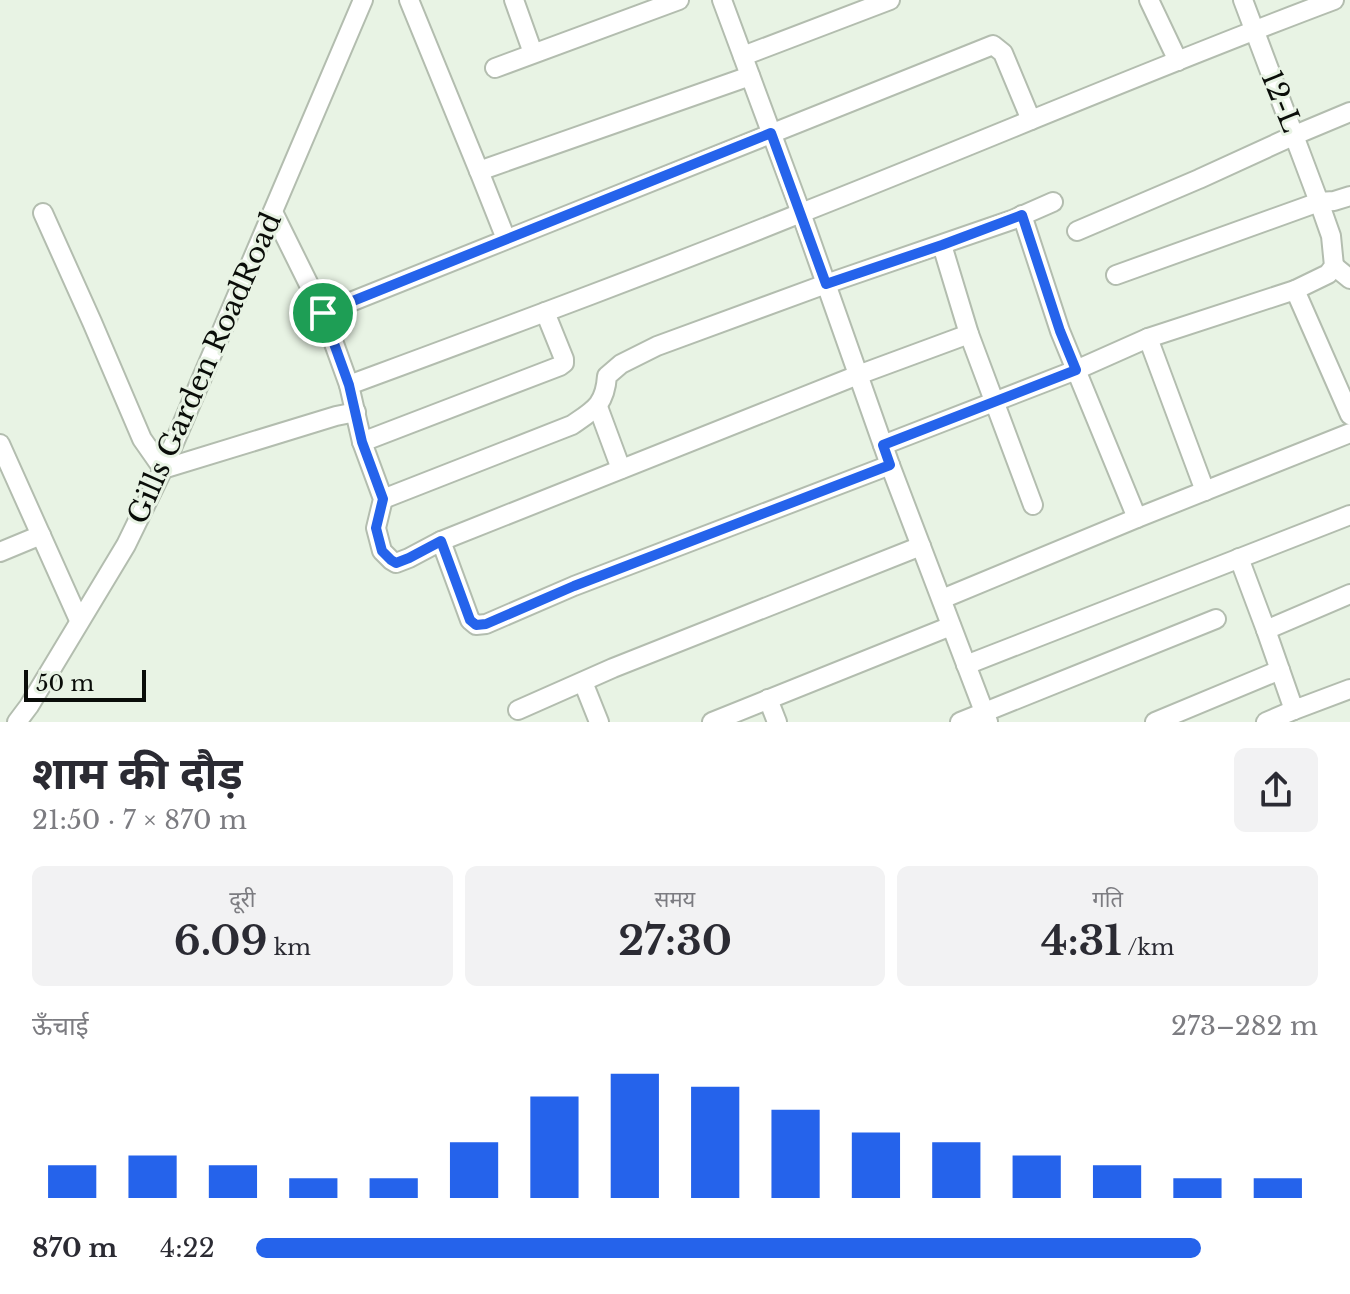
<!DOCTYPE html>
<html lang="hi">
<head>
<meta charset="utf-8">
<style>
  :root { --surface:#fff; --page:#f2f2f3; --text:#2b2b33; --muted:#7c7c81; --accent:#2563eb }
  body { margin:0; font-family:"Libre Baskerville","Noto Sans Devanagari",serif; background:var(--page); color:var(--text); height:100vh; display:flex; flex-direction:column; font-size:30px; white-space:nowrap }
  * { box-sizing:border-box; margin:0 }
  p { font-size:26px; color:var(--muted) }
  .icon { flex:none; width:44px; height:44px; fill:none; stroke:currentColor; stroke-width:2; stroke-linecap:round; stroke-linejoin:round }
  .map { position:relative; height:722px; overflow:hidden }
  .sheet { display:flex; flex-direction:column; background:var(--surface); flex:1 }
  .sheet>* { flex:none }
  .scale { position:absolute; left:24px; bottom:20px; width:122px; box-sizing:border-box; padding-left:8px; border:4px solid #0a0d09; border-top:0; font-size:22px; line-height:28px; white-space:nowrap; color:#0a0d09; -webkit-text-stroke:6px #e8f3e4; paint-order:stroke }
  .pin { position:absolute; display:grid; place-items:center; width:68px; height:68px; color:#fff; margin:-34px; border:4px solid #fff; border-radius:50%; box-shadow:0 2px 8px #0007 }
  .round { display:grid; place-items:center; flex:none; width:84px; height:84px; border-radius:12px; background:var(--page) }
  .overview { display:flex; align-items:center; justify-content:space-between; height:136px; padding:0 32px }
  h1 { font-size:44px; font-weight:700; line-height:60px }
  .figures { display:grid; grid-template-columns:repeat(3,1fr); gap:12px; height:136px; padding:8px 32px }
  .figures div { display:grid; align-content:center; border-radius:12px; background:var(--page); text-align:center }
  .figures b { font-size:40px; font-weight:700 }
  .figures small { font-size:22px; font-weight:400 }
  .figures p { font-size:22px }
  .chart { height:224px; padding:16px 32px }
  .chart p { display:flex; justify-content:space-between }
  .chart svg { width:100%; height:144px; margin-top:8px; stroke:var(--accent); stroke-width:6 }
  ul { padding:0 32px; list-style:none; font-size:26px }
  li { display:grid; grid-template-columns:128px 96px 1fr; align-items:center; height:60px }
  li i { height:20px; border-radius:10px; background:var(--accent) }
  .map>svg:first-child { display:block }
</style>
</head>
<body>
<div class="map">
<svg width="1350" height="722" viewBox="0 0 1350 722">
  <rect width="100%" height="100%" fill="#e8f3e4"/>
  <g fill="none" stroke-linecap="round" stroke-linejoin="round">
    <defs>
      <g id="minor">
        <path d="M409,0l70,171"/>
        <path d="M514,0l19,53"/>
        <path d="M722,0l79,213 89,252 98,257"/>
        <path d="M1149,0l29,61"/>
        <path d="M1243,0l76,202 12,34 3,30 -6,8 -33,16"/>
        <path d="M743,56l147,-56"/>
        <path d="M495,68l184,-68"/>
        <path d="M273,212l50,101 26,72"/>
        <path d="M43,213l49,109 50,117 21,30 173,-53 20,-4"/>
        <path d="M1022,215l38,116 77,187"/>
        <path d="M1077,231l122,-52 96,-44 55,-23"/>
        <path d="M506,239l-27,-68 271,-95"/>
        <path d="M942,245l27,89 64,171"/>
        <path d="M1334,266l16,13"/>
        <path d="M1116,275l203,-73 15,-1 16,-5"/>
        <path d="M323,313l670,-268 10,8 28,67"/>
        <path d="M1148,338l57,153"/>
        <path d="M598,407l23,62"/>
        <path d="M362,442l198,-76 4,-3v-4l-19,-47"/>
        <path d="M0,444l79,176"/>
        <path d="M883,445l193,-75 72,-32 147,-48 55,125"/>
        <path d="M890,465l-316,121 -88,38 -10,1 -6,-5 -29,-79 -32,17 -13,5 -5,-3 -9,-9 -6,-23 7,-29 -21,-57 -13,-57c151,-56 303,-112 452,-172 178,-70 354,-146 533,-213"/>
        <path d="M383,499l189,-74c22,-15 33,-20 35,-49l14,-12 36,-18 169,-62 186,-64 41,-18"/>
        <path d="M441,541l417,-166 111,-41"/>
        <path d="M0,552l41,-17"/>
        <path d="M1239,558l27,72"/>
        <path d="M1350,594l-84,36 28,80 56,-21"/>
        <path d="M942,599l195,-81 213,-85"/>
        <path d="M966,665l384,-150"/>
        <path d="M583,682l16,40"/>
        <path d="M768,699l9,23"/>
        <path d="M518,710l95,-42 308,-122"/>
        <path d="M17,722l12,-16 97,-161 37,-76 200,-469"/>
        <path d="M712,722l239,-96"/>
        <path d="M960,722l256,-103"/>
        <path d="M1155,722l125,-52"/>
        <path d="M1266,722l28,-12"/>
      </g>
    </defs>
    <!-- minor casing -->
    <use href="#minor" stroke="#b3bdaf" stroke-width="22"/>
    <!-- minor -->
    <use href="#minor" stroke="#fff" stroke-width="18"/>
  </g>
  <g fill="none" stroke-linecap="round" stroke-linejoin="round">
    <defs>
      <path id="route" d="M771,133l55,151 116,-39 80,-30 38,116 16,39 -193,75 7,20 -316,121 -88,38 -10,1 -6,-5 -29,-79 -32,17 -13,5 -5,-3 -9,-9 -6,-23 7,-29 -21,-57 -13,-57 -26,-72z"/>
    </defs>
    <!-- route casing -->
    <use href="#route" stroke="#fff" stroke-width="16"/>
    <!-- route -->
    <use href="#route" stroke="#2563eb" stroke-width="10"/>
  </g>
  <g text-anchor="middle" stroke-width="6" stroke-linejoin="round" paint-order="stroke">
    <!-- street labels -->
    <g font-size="28" fill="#0a0d09" stroke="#e8f3e4">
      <text transform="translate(1282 101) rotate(68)" y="10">12-L</text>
      <text transform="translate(204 368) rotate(-66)" y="10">Gills Garden RoadRoad</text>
    </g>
  </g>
</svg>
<div class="scale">50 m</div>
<div class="pin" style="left:323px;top:313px;background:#1e9e55"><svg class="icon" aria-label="arrive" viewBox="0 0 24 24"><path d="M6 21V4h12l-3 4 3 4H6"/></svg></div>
</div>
<section class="sheet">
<div class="overview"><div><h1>शाम की दौड़</h1><p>21:50 · 7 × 870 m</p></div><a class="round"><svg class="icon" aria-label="share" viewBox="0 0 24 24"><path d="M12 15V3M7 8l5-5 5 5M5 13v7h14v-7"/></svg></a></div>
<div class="figures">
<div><p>दूरी</p><b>6.09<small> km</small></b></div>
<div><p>समय</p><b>27:30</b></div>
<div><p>गति</p><b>4:31<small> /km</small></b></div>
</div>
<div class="chart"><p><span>ऊँचाई</span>273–282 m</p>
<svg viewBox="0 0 160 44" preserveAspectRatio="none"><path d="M5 44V34M15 44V31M25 44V34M35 44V38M45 44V38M55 44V27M65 44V13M75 44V6M85 44V10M95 44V17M105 44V24M115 44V27M125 44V31M135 44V34M145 44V38M155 44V38"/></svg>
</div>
<ul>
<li><b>870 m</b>4:22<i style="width:89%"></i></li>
</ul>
</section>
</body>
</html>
